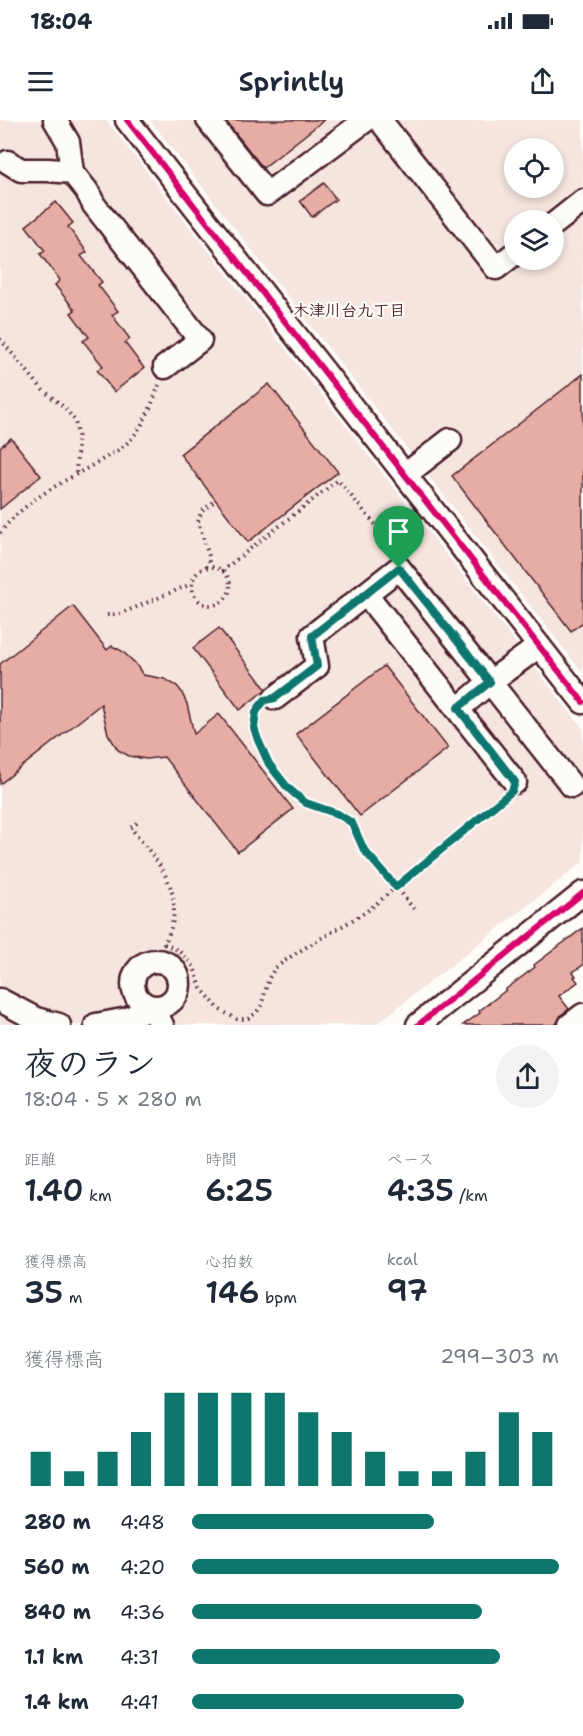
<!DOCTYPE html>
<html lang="ja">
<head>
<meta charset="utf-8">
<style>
  :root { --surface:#fff; --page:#f2f2f3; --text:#1f2937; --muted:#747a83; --accent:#0f766e }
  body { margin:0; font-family:"Shantell Sans","Klee One",sans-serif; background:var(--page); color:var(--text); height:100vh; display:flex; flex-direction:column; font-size:22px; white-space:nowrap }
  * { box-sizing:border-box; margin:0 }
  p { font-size:20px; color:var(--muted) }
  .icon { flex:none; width:33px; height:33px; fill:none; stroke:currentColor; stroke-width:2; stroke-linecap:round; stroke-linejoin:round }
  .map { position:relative; height:905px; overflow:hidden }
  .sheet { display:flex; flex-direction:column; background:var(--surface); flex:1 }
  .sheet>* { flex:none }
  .buttons { position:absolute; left:504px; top:18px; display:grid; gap:12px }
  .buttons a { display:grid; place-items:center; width:60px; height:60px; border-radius:50%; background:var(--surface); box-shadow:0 3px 9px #0003; font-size:30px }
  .pin { position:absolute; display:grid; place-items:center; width:51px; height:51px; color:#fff; margin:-62px -26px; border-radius:50% 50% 50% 0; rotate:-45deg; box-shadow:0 0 6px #0007 }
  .pin .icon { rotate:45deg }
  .round { display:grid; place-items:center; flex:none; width:63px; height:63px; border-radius:32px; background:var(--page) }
  .headline { display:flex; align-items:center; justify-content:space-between; height:102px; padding:0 24px }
  h1 { font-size:33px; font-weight:600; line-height:45px }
  .figures { display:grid; grid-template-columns:repeat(3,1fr); gap:9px; height:102px; padding:6px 24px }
  .figures div { display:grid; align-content:center }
  .figures b { font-size:30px; font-weight:600 }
  .figures small { font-size:16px; font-weight:400 }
  .figures p { font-size:16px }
  .chart { height:168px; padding:12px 24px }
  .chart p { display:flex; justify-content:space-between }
  .chart svg { width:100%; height:108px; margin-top:6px; stroke:var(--accent); stroke-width:6 }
  ul { padding:0 24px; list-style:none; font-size:20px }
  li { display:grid; grid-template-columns:96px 72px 1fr; align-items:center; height:45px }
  li i { height:15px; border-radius:8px; background:var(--accent) }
  .status { display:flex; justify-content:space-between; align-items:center; height:42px; padding:0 30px; background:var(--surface); direction:ltr }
  .status svg { height:16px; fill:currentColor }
  header { display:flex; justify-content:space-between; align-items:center; height:78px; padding:0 24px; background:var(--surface); font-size:27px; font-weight:600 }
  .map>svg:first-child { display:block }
</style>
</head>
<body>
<div class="status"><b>18:04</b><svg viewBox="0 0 49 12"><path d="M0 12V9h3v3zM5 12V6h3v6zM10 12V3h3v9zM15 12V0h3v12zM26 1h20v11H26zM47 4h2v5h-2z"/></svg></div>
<header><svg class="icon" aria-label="menu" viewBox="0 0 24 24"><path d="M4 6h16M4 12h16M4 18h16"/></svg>Sprintly<svg class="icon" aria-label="share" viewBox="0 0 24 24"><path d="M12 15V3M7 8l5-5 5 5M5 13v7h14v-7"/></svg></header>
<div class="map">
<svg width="583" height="905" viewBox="0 0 583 905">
  <rect width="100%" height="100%" fill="#fdfcf7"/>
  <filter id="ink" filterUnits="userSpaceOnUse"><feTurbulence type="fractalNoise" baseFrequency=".0167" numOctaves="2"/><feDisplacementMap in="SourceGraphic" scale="12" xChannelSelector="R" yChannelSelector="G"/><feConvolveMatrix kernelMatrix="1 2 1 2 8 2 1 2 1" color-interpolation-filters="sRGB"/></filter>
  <g filter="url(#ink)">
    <!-- built -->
    <g fill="#f6e4de" fill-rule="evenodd">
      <path d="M0,0h106l477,609v133l-208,163h-375z"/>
      <path d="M150,0h433v553l-214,-273zM514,28h40v40h-40zM514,100h40v40h-40z"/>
    </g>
    <!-- building -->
    <g fill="#e7ada4" stroke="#4a1f2b" stroke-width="1.5">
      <path d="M225,0h99l-61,48z"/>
      <path d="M324,63l12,16 -24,18 -12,-16z"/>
      <path d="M56,82l17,21 -5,4 19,25 -6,4 21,26 -4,3 20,26 -6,4 18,24 -5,4 19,25 -30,24 -17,-22 6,-4 -20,-25 6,-4 -18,-24 4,-3 -20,-25 5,-5 -20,-26 5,-3 -19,-25z"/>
      <path d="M583,254v248l-12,9 -119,-155z"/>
      <path d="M269,264l69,88 -90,70 -68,-88z"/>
      <path d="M11,318l30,38 -41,33v-62z"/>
      <path d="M73,486l34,44 5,-4 10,5 13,12 8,12 22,4 12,7 4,5 6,13 7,30 25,-20 74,95 -55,43 -74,-95 -18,2 -17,-3 -11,-6 -10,-16 -7,-30 -101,80v-120z"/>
      <path d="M219,508l47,61 -26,21 -47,-62z"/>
      <path d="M384,546l64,82 -88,68 -64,-82z"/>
      <path d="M583,808v37l-10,7 3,4 -2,1 4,5 -19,14 10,13 -8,6 -4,8 -3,2h-91l17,-12 -1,-2 27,-21v-1l29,-22 -1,-2z"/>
    </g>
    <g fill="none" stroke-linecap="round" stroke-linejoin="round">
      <defs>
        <g id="minor">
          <path d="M55,0l13,22 4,30 15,19 7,14 106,135 -35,27"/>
          <path d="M127,0l456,582"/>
          <path d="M208,0l59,74 99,-74"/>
          <path d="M380,0l116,148 18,-14"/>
          <path d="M8,42l13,8h27l24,2"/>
          <path d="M554,104l29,-23"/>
          <path d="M405,355l45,-35"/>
          <path d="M366,474l149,188"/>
          <path d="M275,578l42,-32 -5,-30 87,-68 91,114 49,-36"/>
          <path d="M458,589l32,-27 82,104"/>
          <circle cx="156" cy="864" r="23"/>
          <path d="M0,880l36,19 23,6"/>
          <path d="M96,905l32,-6 23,-12 11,18"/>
          <path d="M418,905l165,-132"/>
          <path d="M570,905l13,-10"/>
        </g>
      </defs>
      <!-- minor casing -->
      <use href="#minor" stroke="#4a1f2b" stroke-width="27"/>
      <!-- path -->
      <g stroke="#4a1f2b" stroke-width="4" stroke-dasharray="1.5 4.5" stroke-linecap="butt">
        <path d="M0,219l43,51 22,18 10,13 3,15 -2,39"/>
        <path d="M0,413c27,-36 68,-53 105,-75 5,-4 11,-6 16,-10 20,-14 30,-41 38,-63"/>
        <circle cx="211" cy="466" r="19"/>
        <path d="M206,447l3,-5v-6l-11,-34 3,-10 15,-12"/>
        <path d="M222,451l116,-91 56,67"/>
        <path d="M107,495l13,-1 71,-30"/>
        <path d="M259,588c-17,26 24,84 48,96 13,6 36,6 45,19 6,8 7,18 12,25 4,8 12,14 18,21 12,14 23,29 34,43"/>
        <path d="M137,703l-6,5c24,31 54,60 39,103 -4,11 -10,20 -14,30"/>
        <path d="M164,824l14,6 9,9 7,8 7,21 19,22 17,9h10l9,-6 5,-7 8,-28 6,-10 18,-13 73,-43 137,-113"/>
      </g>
      <!-- minor -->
      <use href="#minor" stroke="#fdfcf7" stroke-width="22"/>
      <defs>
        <g id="cycleway">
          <path d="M127,0l456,582"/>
          <path d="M418,905l165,-132"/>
        </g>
      </defs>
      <!-- cycleway casing -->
      <use href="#cycleway" stroke="#fdfcf7" stroke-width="10"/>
      <!-- cycleway -->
      <use href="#cycleway" stroke="#d6006c" stroke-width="6"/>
    </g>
  </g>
  <g fill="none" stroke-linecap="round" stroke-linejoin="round" filter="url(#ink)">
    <defs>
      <path id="route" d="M399,448l91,114 -32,26 57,74 -3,9 -116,96 -32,-37 -12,-27 -14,-9 -32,-11 -10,-8 -9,-8 -18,-23 -11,-24 -4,-12 2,-16 4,-6 5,-6 10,-2 42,-32 -5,-30z"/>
    </defs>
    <!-- route casing -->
    <use href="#route" stroke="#fff" stroke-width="12"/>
    <!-- route -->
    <use href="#route" stroke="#0f766e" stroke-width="8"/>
  </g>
  <g text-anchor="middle" stroke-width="4.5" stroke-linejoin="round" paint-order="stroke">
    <!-- neighbourhood labels -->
    <g font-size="16" font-weight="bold" fill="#4a1f2b" stroke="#fdfcf7">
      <text x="349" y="196">木津川台九丁目</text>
    </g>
  </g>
</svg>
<div class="buttons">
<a><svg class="icon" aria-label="locate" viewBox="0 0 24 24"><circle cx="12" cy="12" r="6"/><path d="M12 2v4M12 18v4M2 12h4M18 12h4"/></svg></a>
<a><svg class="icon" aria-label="layers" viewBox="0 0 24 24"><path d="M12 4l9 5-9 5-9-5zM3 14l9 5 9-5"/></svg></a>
</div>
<div class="pin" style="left:399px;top:448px;background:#1e9e55"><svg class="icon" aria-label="arrive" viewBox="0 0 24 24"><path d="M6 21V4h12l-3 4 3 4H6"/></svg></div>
</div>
<section class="sheet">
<div class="headline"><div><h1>夜のラン</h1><p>18:04 · 5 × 280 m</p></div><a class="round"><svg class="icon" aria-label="share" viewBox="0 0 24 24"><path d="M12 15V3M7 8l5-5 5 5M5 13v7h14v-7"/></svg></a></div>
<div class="figures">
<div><p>距離</p><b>1.40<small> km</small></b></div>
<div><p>時間</p><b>6:25</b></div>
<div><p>ペース</p><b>4:35<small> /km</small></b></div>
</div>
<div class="figures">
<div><p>獲得標高</p><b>35<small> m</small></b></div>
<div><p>心拍数</p><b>146<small> bpm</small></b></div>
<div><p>kcal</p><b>97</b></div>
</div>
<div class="chart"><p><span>獲得標高</span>299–303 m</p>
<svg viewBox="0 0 160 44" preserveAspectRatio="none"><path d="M5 44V30M15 44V38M25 44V30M35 44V22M45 44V6M55 44V6M65 44V6M75 44V6M85 44V14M95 44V22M105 44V30M115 44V38M125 44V38M135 44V30M145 44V14M155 44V22"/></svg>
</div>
<ul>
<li><b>280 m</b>4:48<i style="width:66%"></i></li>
<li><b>560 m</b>4:20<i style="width:100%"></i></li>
<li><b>840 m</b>4:36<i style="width:79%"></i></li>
<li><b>1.1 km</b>4:31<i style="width:84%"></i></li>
<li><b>1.4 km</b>4:41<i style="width:74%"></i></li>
</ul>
</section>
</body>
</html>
